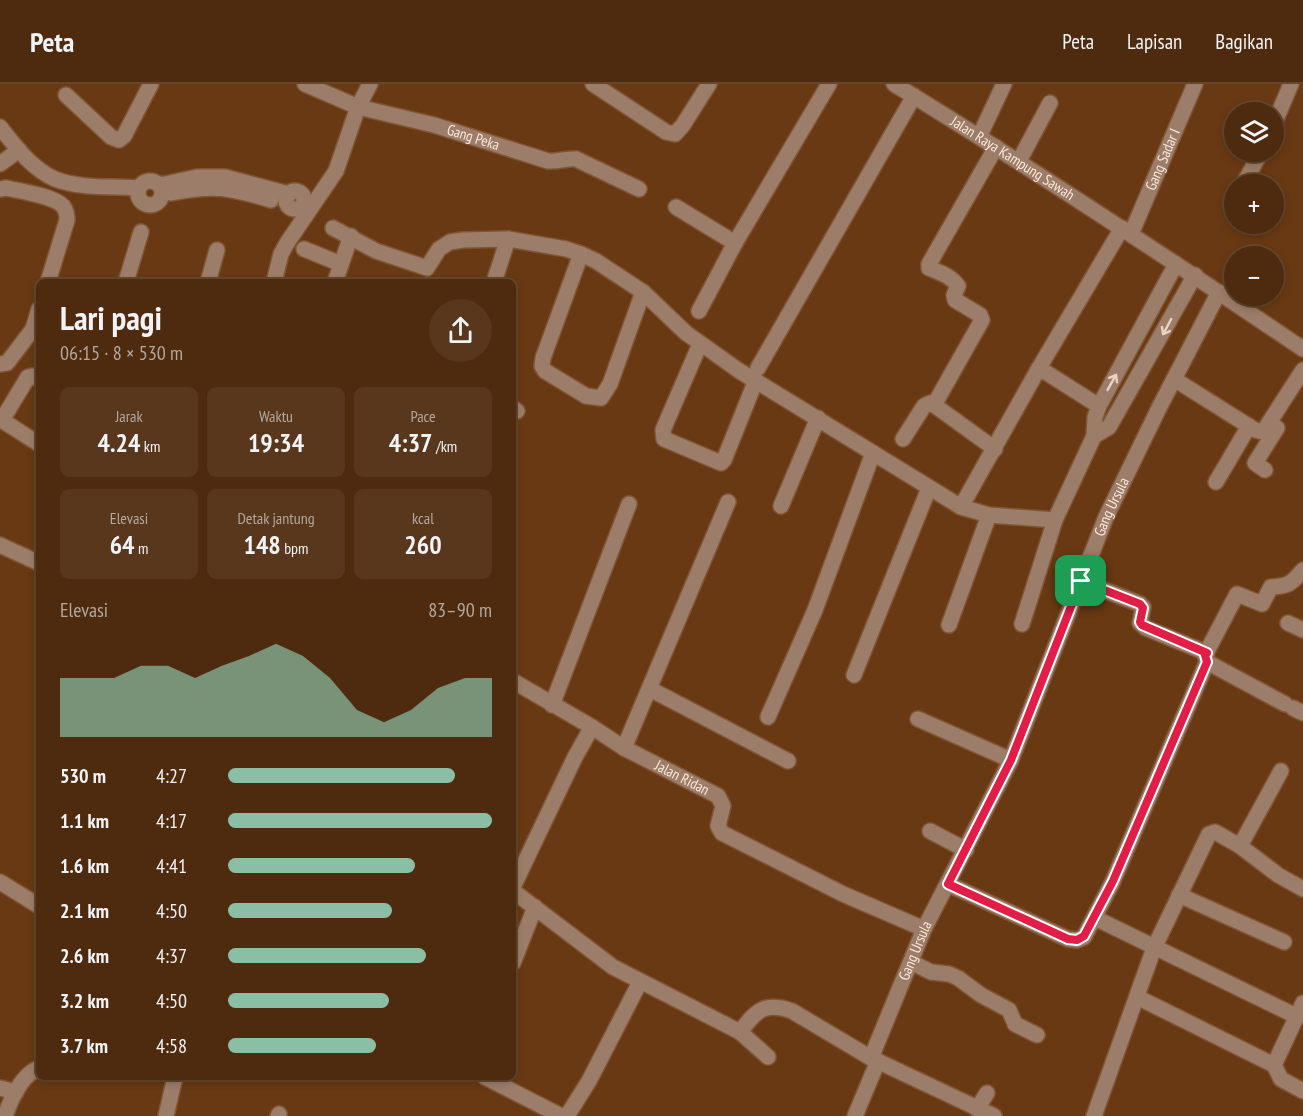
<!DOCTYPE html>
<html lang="id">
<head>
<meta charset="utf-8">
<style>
  :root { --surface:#4e2b0e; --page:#58371c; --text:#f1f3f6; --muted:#b3a79e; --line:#65472e; --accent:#8abfa5 }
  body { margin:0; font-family:"PT Sans Narrow",sans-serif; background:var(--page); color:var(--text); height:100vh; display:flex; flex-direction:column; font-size:22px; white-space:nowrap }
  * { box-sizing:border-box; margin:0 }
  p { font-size:20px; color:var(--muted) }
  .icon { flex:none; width:33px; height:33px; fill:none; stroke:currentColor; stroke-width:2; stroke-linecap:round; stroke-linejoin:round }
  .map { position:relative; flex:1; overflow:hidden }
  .drawer { position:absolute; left:36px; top:195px; width:480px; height:801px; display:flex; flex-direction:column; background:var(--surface); border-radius:9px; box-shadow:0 3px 9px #0003,0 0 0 2px var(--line) }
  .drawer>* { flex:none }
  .fabs { position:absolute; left:1224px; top:18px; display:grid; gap:12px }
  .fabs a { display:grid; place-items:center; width:60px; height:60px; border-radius:50%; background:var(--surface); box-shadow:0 3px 9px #0003,0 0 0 2px var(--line); font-size:30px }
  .pin { position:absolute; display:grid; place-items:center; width:51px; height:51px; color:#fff; margin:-26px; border-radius:12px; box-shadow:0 3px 9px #0006 }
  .round { display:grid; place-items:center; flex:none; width:63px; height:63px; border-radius:32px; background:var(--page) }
  .headline { display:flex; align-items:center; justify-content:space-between; height:102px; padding:0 24px }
  h1 { font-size:33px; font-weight:700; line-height:45px }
  .stats { display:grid; grid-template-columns:repeat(3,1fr); gap:9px; height:102px; padding:6px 24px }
  .stats div { display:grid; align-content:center; border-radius:9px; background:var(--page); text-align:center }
  .stats b { font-size:26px; font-weight:700 }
  .stats small { font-size:16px; font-weight:400 }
  .stats p { font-size:16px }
  .chart { height:168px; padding:12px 24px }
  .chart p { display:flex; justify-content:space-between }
  .chart svg { width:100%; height:108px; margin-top:6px; fill:var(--accent); opacity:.7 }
  ul { padding:0 24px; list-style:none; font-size:20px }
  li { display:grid; grid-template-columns:96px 72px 1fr; align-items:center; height:45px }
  li i { height:15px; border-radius:8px; background:var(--accent) }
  header { display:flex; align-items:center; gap:36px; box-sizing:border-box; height:84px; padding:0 30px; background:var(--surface); border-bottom:2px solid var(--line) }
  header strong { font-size:28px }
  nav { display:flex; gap:33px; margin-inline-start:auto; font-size:21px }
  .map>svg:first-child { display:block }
</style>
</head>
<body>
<header>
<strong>Peta</strong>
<nav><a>Peta</a><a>Lapisan</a><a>Bagikan</a></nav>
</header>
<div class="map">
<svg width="1303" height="1032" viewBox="0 0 1303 1032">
  <rect width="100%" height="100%" fill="#683913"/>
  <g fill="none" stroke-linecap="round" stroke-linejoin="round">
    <defs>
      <g id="minor">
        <path id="s1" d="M305,0l53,23 76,18 114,36c10,1 20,-3 28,-2l63,30"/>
        <path d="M593,0l73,48 9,2 8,-9 26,-41"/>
        <path id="s2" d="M894,0c139,85 274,174 409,265"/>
        <path d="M66,11l45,42 8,3 5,-4 27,-52"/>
        <path d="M1274,40l17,-40"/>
        <path d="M0,43c15,19 32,42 55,52 25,10 57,7 84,9"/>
        <path d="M979,53l25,-53"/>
        <path d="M1019,77l31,-58"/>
        <path d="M0,80l19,-14"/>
        <circle cx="150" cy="109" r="12"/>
        <path d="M1244,99l17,-31"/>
        <path d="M160,101l37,-8h28l64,17"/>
        <path d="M0,105l6,-1c14,3 48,8 57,18 3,4 4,9 4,14l-19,62"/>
        <circle cx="295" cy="116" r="9"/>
        <path d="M171,109c43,-9 59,-5 100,7"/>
        <path d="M676,123l59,36"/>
        <path d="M333,144l43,23 51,17 12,-19 11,-7 13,-2 45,-1 58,10 15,5 15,7 47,31 43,41 52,37 223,137 28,8 66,5 39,-84 1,-19 4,-11 77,-142"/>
        <path id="s3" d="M1131,150l64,-150"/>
        <path d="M304,165l37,15"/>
        <path d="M581,170l-38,104 -1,8 3,5 41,25 15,2 9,-14 33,-92"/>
        <path d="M126,198l15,-50"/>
        <path d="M208,198l9,-32"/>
        <path d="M274,198l7,-28 6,-11 49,-72 22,-64 12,-23"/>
        <path d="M335,198l16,-46"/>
        <path d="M494,198l14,-43"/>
        <path d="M699,227l36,-68 94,-159"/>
        <path d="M700,260l-37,86 1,9 57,24 3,-3 32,-80"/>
        <path d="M0,280l7,-1 26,-34 6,-20"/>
        <path d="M758,284l156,-272"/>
        <path d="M1039,284l60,38"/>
        <path d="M1174,295l81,51 8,2 40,-62"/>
        <path d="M513,324l4,3"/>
        <path d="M0,335l39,25"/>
        <path d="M2,336l26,-43 4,-1 7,3"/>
        <path d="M1094,352l15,-9 86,-152"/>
        <path d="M903,355l21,-33 6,-3 4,2"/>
        <path d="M995,365l-61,-44 48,-85 -2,-5 -25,-15 -1,-5 4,-9c-7,-10 -17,-13 -29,-18v-4l67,-117"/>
        <path d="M1265,386l-10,-7 22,-35 -6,-4"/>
        <path d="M1216,398l33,-56"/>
        <path d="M781,422l37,-88"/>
        <path d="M961,423l78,-139 83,-140"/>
        <path d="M0,461l39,18"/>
        <path d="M1081,497l59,23 3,3 -3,16 6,5 61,25"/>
        <path d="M1288,539l15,7"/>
        <path d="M1022,540l33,-104"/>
        <path d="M949,541l40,-110"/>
        <path d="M854,591l75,-187"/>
        <path id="s4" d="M513,597l79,46 32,21 94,48 5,10 -5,20 4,7 121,61 81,35"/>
        <path d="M650,605l138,72"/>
        <path d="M1285,620l-78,-42 -2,-7 32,-61 25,10 9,-17c20,-1 21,-5 32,-17"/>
        <path d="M552,621l77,-201"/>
        <path d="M1293,624l10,5"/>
        <path d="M768,633l47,-107 58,-157"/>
        <path d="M918,635l93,41"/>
        <path d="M624,664l104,-246"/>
        <path d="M930,747l36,19"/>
        <path d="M1240,762l41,-75"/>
        <path d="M0,798l39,24"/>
        <path d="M948,800l120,55 9,1 7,-3 29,-56 94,-219"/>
        <path d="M513,803l62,-130 17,-30"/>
        <path d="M513,807l100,76 127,65c16,-21 24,-31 52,-21l79,47 123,58"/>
        <path d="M1179,811l105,47"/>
        <path d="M1095,834l201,98"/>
        <path d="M911,878l20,10 18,2 9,4 23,17 28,15 6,14 22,11"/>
        <path d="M513,879l22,-56"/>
        <path d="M1137,913l137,68"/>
        <path d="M1303,919l-29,62 7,14 22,12"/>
        <path d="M740,948l28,25"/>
        <path id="s5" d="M871,974l53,-129 87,-169 95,-243 53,-109 60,-116"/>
        <path d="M485,993l76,39"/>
        <path d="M0,1004l16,4"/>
        <path d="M977,1025l10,-16"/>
        <path d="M5,1032c6,-17 16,-41 34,-48"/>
        <path d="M166,1032l9,-39"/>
        <path d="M278,1032l1,-2"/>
        <path d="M567,1032l22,-35 51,-99"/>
        <path d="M855,1032l23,-55"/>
        <path d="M1094,1032l60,-168 55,-114 6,-2 25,14 38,29 25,14"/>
      </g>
    </defs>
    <!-- minor casing -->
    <use href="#minor" stroke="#805533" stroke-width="18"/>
    <!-- minor -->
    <use href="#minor" stroke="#9b7d69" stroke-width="15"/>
  </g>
  <!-- one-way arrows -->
  <defs><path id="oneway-shaft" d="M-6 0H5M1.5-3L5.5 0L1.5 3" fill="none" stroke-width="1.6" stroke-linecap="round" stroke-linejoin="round" transform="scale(1.5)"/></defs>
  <g stroke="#ead3c3">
    <use href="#oneway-shaft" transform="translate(1167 243) rotate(118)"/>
    <use href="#oneway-shaft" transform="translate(1112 298) rotate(-61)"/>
  </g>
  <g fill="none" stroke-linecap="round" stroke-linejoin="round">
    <defs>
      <path id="route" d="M1081,497l59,23 3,4 -3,14 2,3 65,28 -2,2 2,7 -94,219 -29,55 -7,4 -9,-1 -120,-55 63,-124z"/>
    </defs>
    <!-- route casing -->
    <use href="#route" stroke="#fff" stroke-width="12"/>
    <!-- route -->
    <use href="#route" stroke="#e11d48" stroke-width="8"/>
  </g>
  <g text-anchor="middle" stroke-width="6" stroke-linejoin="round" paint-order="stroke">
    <!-- street labels -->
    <g font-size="15" fill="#fee8d9" stroke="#683913">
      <text dy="5" stroke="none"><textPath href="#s1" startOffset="177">Gang Peka</textPath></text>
      <text dy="5" stroke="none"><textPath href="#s2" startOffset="140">Jalan Raya Kampung Sawah</textPath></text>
      <text dy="5" stroke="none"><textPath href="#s3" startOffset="81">Gang Sadar I</textPath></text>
      <text dy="5" stroke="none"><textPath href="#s5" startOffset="602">Gang Ursula</textPath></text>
      <text dy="5" stroke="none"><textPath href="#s4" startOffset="195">Jalan Ridan</textPath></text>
      <text dy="5" stroke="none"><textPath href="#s5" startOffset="116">Gang Ursula</textPath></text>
    </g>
  </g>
</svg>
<div class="fabs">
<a><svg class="icon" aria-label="layers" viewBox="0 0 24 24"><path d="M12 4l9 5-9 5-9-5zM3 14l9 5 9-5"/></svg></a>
<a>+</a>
<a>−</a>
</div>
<div class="pin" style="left:1081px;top:497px;background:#1e9e55"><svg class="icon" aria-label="arrive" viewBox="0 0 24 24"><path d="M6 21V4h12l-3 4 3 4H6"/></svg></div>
<section class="drawer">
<div class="headline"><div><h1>Lari pagi</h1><p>06:15 · 8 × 530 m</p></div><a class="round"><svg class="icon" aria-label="share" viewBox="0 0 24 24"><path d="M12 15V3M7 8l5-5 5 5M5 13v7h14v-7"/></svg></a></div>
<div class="stats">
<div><p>Jarak</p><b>4.24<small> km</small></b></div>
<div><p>Waktu</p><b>19:34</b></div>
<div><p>Pace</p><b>4:37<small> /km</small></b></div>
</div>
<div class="stats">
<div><p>Elevasi</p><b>64<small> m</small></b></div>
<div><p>Detak jantung</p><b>148<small> bpm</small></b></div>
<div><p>kcal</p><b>260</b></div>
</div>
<div class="chart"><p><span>Elevasi</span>83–90 m</p>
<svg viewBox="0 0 160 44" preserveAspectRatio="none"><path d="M0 44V20L10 20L20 20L30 15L40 15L50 20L60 15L70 11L80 6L90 11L100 20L110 33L120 38L130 33L140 24L150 20L160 20V44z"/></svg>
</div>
<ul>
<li><b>530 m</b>4:27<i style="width:86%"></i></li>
<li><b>1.1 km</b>4:17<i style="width:100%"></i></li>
<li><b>1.6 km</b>4:41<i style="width:71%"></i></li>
<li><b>2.1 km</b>4:50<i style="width:62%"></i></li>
<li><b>2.6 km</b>4:37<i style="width:75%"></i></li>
<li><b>3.2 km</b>4:50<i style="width:61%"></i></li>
<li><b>3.7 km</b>4:58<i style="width:56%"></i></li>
</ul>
</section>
</div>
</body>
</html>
